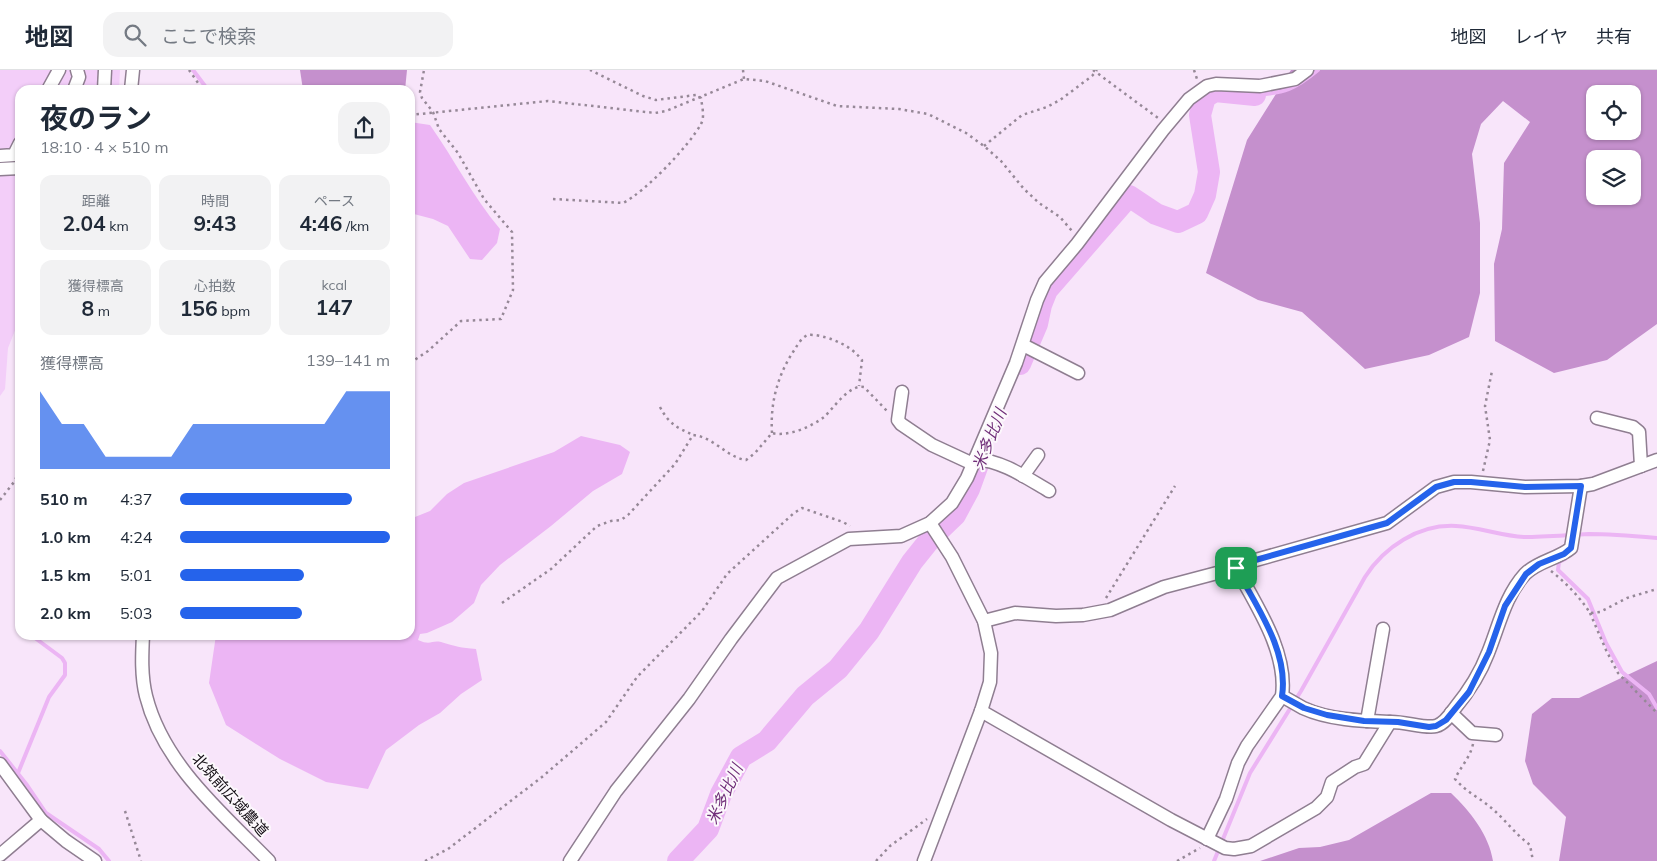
<!DOCTYPE html>
<html lang="ja">
<head>
<meta charset="utf-8">
<style>
  :root { --surface:#fff; --page:#f2f2f3; --text:#1f2937; --muted:#747a83; --line:#e0e1e3; --accent:#2563eb }
  body { margin:0; font-family:Mulish,"Noto Sans JP",sans-serif; background:var(--page); color:var(--text); height:100vh; display:flex; flex-direction:column; font-size:19px; white-space:nowrap }
  * { box-sizing:border-box; margin:0 }
  p { font-size:16px; color:var(--muted) }
  .icon { flex:none; width:28px; height:28px; fill:none; stroke:currentColor; stroke-width:2; stroke-linecap:round; stroke-linejoin:round }
  .map { position:relative; flex:1; overflow:hidden }
  .panel { position:absolute; left:15px; top:15px; width:400px; height:555px; display:flex; flex-direction:column; background:var(--surface); border-radius:15px; box-shadow:0 1px 4px #0004 }
  .panel>* { flex:none }
  .controls { position:absolute; left:1586px; top:15px; display:grid; gap:10px }
  .controls a { display:grid; place-items:center; width:55px; height:55px; border-radius:10px; background:var(--surface); box-shadow:0 1px 4px #0004; font-size:25px }
  .pin { position:absolute; display:grid; place-items:center; width:42px; height:42px; color:#fff; margin:-21px; border-radius:10px; box-shadow:0 2px 8px #0006 }
  .round { display:grid; place-items:center; flex:none; width:52px; height:52px; border-radius:15px; background:var(--page) }
  .headline { display:flex; align-items:center; justify-content:space-between; height:85px; padding:0 25px }
  h1 { font-size:28px; font-weight:700; line-height:38px }
  .figures { display:grid; grid-template-columns:repeat(3,1fr); gap:8px; height:85px; padding:5px 25px }
  .figures div { display:grid; align-content:center; border-radius:12px; background:var(--page); text-align:center }
  .figures b { font-size:21px; font-weight:700 }
  .figures small { font-size:14px; font-weight:400 }
  .figures p { font-size:14px }
  .chart { height:140px; padding:10px 25px }
  .chart p { display:flex; justify-content:space-between }
  .chart svg { width:100%; height:90px; margin-top:5px; fill:var(--accent); opacity:.7 }
  ul { padding:0 25px; list-style:none; font-size:16px }
  li { display:grid; grid-template-columns:80px 60px 1fr; align-items:center; height:38px }
  li i { height:12px; border-radius:6px; background:var(--accent) }
  header { display:flex; align-items:center; gap:30px; box-sizing:border-box; height:70px; padding:0 25px; background:var(--surface); border-bottom:1px solid var(--line) }
  header strong { font-size:24px }
  nav { display:flex; gap:28px; margin-inline-start:auto; font-size:18px }
  .search { width:350px; height:45px; background:var(--page); display:flex; align-items:center; gap:12px; box-sizing:border-box; padding:0 18px; border-radius:15px; color:var(--muted); font-size:19px }
  .map>svg:first-child { display:block }
</style>
</head>
<body>
<header>
<strong>地図</strong>
<div class="search"><svg class="icon" aria-label="search" viewBox="0 0 24 24"><circle cx="10" cy="10" r="6"/><path d="M15 15l6 6"/></svg>ここで検索</div>
<nav><a>地図</a><a>レイヤ</a><a>共有</a></nav>
</header>
<div class="map">
<svg width="1657" height="791" viewBox="0 0 1657 791">
  <rect width="100%" height="100%" fill="#f8e5fa"/>
  <!-- green -->
  <path fill="#f3cef9" d="M0,0h120l-1,20h-99v228l-12,30 -3,41 -5,7z"/>
  <!-- forest -->
  <g fill="#c590cd" fill-rule="evenodd">
    <path d="M300,0h107l-2,20h-102z"/>
    <path d="M1291,0h366v254l-50,36 -53,13 -59,-32 -1,-77 8,-35 2,-66 26,-41 -27,-21 -22,23 -9,30 8,69v70l-11,44 -40,18 -64,14 -63,-57 -44,-12 -52,-27 41,-133zM1595,24h37v37h-37zM1595,89h37v37h-37z"/>
    <path d="M1657,591v200h-98l7,-44 -33,-33 -8,-23 7,-47 20,-16h27z"/>
    <path d="M1431,723h20c19,18 38,42 42,68h-233l39,-13 21,-1 29,-7z"/>
  </g>
  <!-- water -->
  <g fill="#ecb5f4">
    <path d="M410,52l20,3c24,34 43,72 70,104l-3,14 -15,17 -12,-1 -22,-33 -15,-7 -23,-6z"/>
    <path d="M581,366l39,9 10,7 -8,22 -29,17 -42,35 -51,39 -19,20 -7,18 -22,19 -25,11 -7,1 -2,6c13,6 13,0 23,2 14,4 20,6 35,7l6,31 -21,14 -21,19 -21,12 -33,25 -18,39 -42,-7 -46,-23 -54,-34 -17,-42 7,-48h194v-119l5,1 15,-6 17,-17 17,-11 90,-31z"/>
  </g>
  <g fill="none" stroke-linecap="round" stroke-linejoin="round">
    <!-- stream -->
    <g stroke="#ecb5f4" stroke-width="4">
      <path d="M193,0l15,20"/>
      <path d="M1255,25c30,-2 40,-6 63,-25"/>
      <path d="M1565,489l-6,3 -1,8 30,29 18,44 16,29 27,22 8,14"/>
      <path d="M0,681l27,34 19,28 53,36 10,12"/>
      <path d="M18,703l31,-76 16,-22v-12l-3,-5 -31,-23"/>
      <path d="M1214,791l36,-88 51,-82 64,-114c19,-30 54,-53 91,-51 23,1 45,10 68,11 21,0 43,-2 65,-3 22,0 45,2 68,4"/>
    </g>
    <!-- river -->
    <g stroke="#ecb5f4" stroke-width="22">
      <path d="M1020,294l17,-40 4,-19 6,-15 82,-94 27,18 22,8 19,-9 8,-18 4,-23 -9,-57 5,-18 10,-6 40,4"/>
      <path d="M678,791l30,-32 13,-35 20,-37 26,-16 38,-45 33,-27 31,-38 43,-69 20,-25 23,-22 14,-26 12,-33"/>
    </g>
    <defs>
      <g id="minor">
        <path d="M48,20l11,-20"/>
        <path d="M74,20l5,-13 -2,-7"/>
        <path d="M104,20l1,-20"/>
        <path d="M131,20l2,-20"/>
        <path d="M0,86l14,-1 6,-12"/>
        <path d="M0,99l20,-1"/>
        <path d="M1023,275l55,28"/>
        <path d="M902,322l-4,28 3,4 31,21 41,19"/>
        <path d="M1597,348l36,9 6,5 2,34"/>
        <path d="M975,389c28,2 50,18 74,32"/>
        <path d="M1023,406l15,-21"/>
        <path d="M984,551l31,-8 41,3 27,-1 27,-5 54,-23 72,-19 9,-5 142,-40 49,-36 18,-5h17l54,5 56,-1 12,-2 64,-24"/>
        <path d="M143,565c-1,20 -2,41 3,61 17,68 76,117 123,165"/>
        <path d="M1282,626c7,4 14,8 21,12 26,12 59,13 87,14"/>
        <path d="M981,641l190,109 54,28 9,1 17,-3 65,-38 11,-11 5,-15 23,-15 9,-3 26,-42c13,-1 36,7 46,4 8,-2 14,-11 19,-18 14,-17 25,-34 33,-55 11,-27 17,-57 37,-79 13,-13 33,-15 46,-26l10,-62"/>
        <path d="M1451,643l21,20 24,2"/>
        <path d="M1367,651l16,-92"/>
        <path d="M0,694l41,56 25,21 29,20"/>
        <path d="M1207,769l19,-40 12,-36 9,-17 35,-50c6,-44 -26,-91 -46,-128"/>
        <path d="M0,785l41,-35"/>
        <path d="M570,791l46,-70 73,-92 42,-60 46,-61 72,-39 52,-3 29,-13 22,-20 15,-25 49,-115 21,-63 8,-18 32,-38 86,-114 26,-31 18,-13 9,-2 44,2 35,-7 12,-9"/>
        <path d="M924,791l57,-150 9,-29 1,-29 -7,-32 -32,-64 -22,-34"/>
      </g>
    </defs>
    <!-- minor casing -->
    <use href="#minor" stroke="#8f7e91" stroke-width="15"/>
    <!-- path -->
    <g stroke="#968897" stroke-width="2.5" stroke-dasharray="2.5 4" stroke-linecap="butt">
      <path d="M189,0l14,20"/>
      <path d="M743,0l1,9"/>
      <path d="M1093,0l65,48"/>
      <path d="M1194,0l3,9"/>
      <path d="M410,45l138,-14 107,12 11,-2 78,-32 21,2 72,25 62,3 29,5 38,19 18,13 17,15 23,28 15,14 21,14 12,14"/>
      <path d="M984,76l38,-31 25,-8 13,-7 32,-24 5,-6"/>
      <path d="M553,129l70,4c22,-11 66,-57 78,-79 4,-7 1,-18 0,-26l-5,-3 -40,5 -13,-4 -53,-26"/>
      <path d="M410,293l18,-12 33,-30 40,-2 12,-29 -1,-58 -28,-33 -26,-46 -19,-24 -6,-17 -11,-14 -2,-6 4,-22"/>
      <path d="M660,337c9,17 16,20 33,28"/>
      <path d="M772,363c-2,-31 6,-59 23,-84 3,-5 7,-12 13,-14 6,-1 17,2 23,4 13,5 22,10 31,21l-3,26"/>
      <path d="M1483,401l7,-31 -5,-34 7,-35"/>
      <path d="M0,430l14,-18 6,-12"/>
      <path d="M1551,501c15,12 28,25 39,42l10,-1 27,-14 30,-9"/>
      <path d="M1106,528l69,-112"/>
      <path d="M502,533l49,-34 46,-43 14,-5 10,-1 7,-5 47,-51 18,-29c21,2 33,22 53,25l9,-7 17,-20c16,4 39,-6 52,-16 10,-9 25,-33 40,-30l23,24"/>
      <path d="M1590,543l16,37 12,23 39,40"/>
      <path d="M1473,674c-3,14 -12,22 -18,35 10,12 23,18 34,27 15,12 26,28 41,39l3,16"/>
      <path d="M125,741l16,50"/>
      <path d="M425,791l23,-12 94,-72 64,-55 31,-45 65,-66 25,-37 67,-61 8,-5 41,14 7,4"/>
      <path d="M876,791l14,-15 37,-27"/>
      <path d="M1177,791l23,-13"/>
    </g>
    <!-- minor -->
    <use href="#minor" stroke="#fff" stroke-width="12"/>
  </g>
  <g fill="none" stroke-linecap="round" stroke-linejoin="round">
    <defs>
      <path id="route" d="M1454,412h17l54,5 56,-1 -10,62 -7,6 -25,10 -13,10 -21,32 -16,46 -20,40 -23,28 -10,6 -7,1 -31,-5 -34,-1 -37,-6 -23,-7 -22,-12c7,-45 -26,-90 -46,-128l9,-5 142,-40 49,-36z"/>
    </defs>
    <!-- route casing -->
    <use href="#route" stroke="#fff" stroke-width="10"/>
    <!-- route -->
    <use href="#route" stroke="#2563eb" stroke-width="6"/>
  </g>
  <g text-anchor="middle" stroke-width="4" stroke-linejoin="round" paint-order="stroke">
    <!-- street labels -->
    <g font-size="15" fill="#140e15" stroke="#fcf8fc">
      <text transform="translate(230 725) rotate(48)" y="5">北筑前広域農道</text>
    </g>
    <!-- water labels -->
    <g font-size="16" font-style="italic" fill="#702f79" stroke="#fcf8fc">
      <text transform="translate(989 369) rotate(-68)" y="6">米多比川</text>
      <text transform="translate(724 724) rotate(-65)" y="6">米多比川</text>
    </g>
  </g>
</svg>
<div class="controls">
<a><svg class="icon" aria-label="locate" viewBox="0 0 24 24"><circle cx="12" cy="12" r="6"/><path d="M12 2v4M12 18v4M2 12h4M18 12h4"/></svg></a>
<a><svg class="icon" aria-label="layers" viewBox="0 0 24 24"><path d="M12 4l9 5-9 5-9-5zM3 14l9 5 9-5"/></svg></a>
</div>
<div class="pin" style="left:1236px;top:498px;background:#1e9e55"><svg class="icon" aria-label="arrive" viewBox="0 0 24 24"><path d="M6 21V4h12l-3 4 3 4H6"/></svg></div>
<section class="panel">
<div class="headline"><div><h1>夜のラン</h1><p>18:10 · 4 × 510 m</p></div><a class="round"><svg class="icon" aria-label="share" viewBox="0 0 24 24"><path d="M12 15V3M7 8l5-5 5 5M5 13v7h14v-7"/></svg></a></div>
<div class="figures">
<div><p>距離</p><b>2.04<small> km</small></b></div>
<div><p>時間</p><b>9:43</b></div>
<div><p>ペース</p><b>4:46<small> /km</small></b></div>
</div>
<div class="figures">
<div><p>獲得標高</p><b>8<small> m</small></b></div>
<div><p>心拍数</p><b>156<small> bpm</small></b></div>
<div><p>kcal</p><b>147</b></div>
</div>
<div class="chart"><p><span>獲得標高</span>139–141 m</p>
<svg viewBox="0 0 160 44" preserveAspectRatio="none"><path d="M0 44V6L10 22L20 22L30 38L40 38L50 38L60 38L70 22L80 22L90 22L100 22L110 22L120 22L130 22L140 6L150 6L160 6V44z"/></svg>
</div>
<ul>
<li><b>510 m</b>4:37<i style="width:82%"></i></li>
<li><b>1.0 km</b>4:24<i style="width:100%"></i></li>
<li><b>1.5 km</b>5:01<i style="width:59%"></i></li>
<li><b>2.0 km</b>5:03<i style="width:58%"></i></li>
</ul>
</section>
</div>
</body>
</html>
